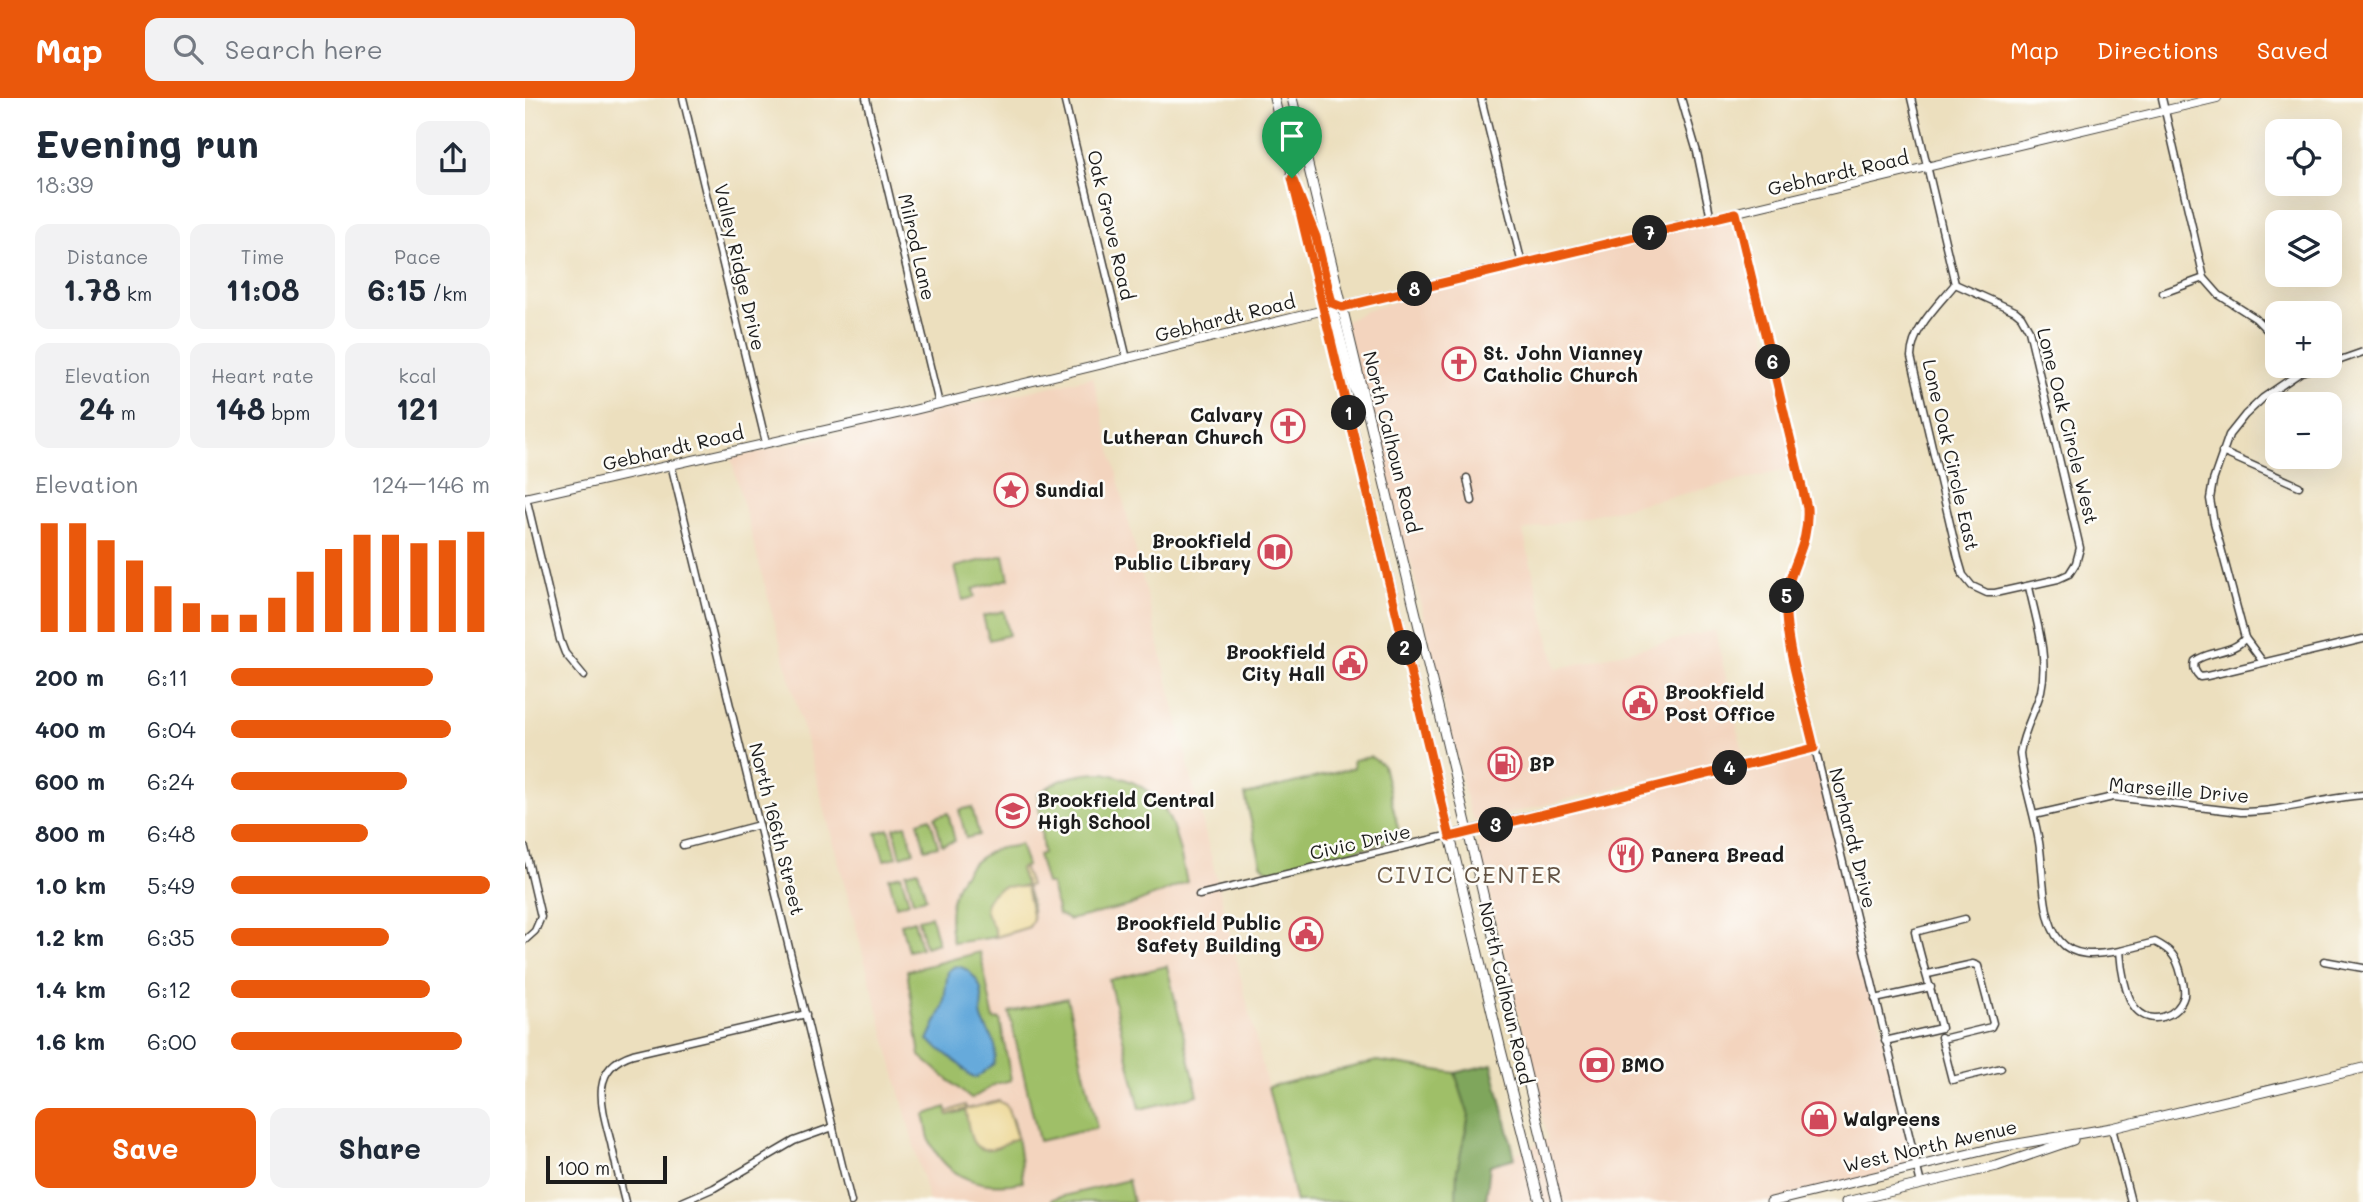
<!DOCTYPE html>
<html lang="en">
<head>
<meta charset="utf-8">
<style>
  :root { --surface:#fff; --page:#f2f2f3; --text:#1f2937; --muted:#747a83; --accent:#ea580c }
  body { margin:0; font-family:Mali,sans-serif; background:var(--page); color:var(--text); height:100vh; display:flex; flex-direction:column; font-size:26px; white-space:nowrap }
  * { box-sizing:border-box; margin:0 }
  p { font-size:23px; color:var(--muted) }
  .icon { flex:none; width:38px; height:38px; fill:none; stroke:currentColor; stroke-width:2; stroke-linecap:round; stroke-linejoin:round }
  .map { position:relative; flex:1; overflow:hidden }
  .side { display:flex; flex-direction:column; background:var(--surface); width:525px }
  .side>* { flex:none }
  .buttons { position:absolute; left:1740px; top:21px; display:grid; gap:14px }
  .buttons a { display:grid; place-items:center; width:77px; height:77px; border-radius:14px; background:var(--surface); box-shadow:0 7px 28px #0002; font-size:35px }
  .scale { position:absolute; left:21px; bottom:18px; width:121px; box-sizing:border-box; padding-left:7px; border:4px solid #1c1c1c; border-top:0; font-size:19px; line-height:24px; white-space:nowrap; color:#1c1c1c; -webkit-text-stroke:5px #fdfcf7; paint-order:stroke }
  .pin { position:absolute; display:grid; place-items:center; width:60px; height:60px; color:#fff; margin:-72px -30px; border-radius:50% 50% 50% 0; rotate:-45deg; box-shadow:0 0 7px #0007 }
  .pin .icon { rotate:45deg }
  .km { position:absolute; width:35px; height:35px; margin:-18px; border-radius:50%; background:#222; color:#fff; font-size:19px; line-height:35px; text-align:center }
  .round { display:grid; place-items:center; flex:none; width:74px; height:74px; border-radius:14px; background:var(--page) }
  .summary { display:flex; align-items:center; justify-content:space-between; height:119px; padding:0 35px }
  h1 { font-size:38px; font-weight:800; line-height:52px }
  .stats { display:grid; grid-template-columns:repeat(3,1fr); gap:10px; height:119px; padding:7px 35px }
  .stats div { display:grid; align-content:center; border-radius:14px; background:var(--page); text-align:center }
  .stats b { font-size:30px; font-weight:800 }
  .stats small { font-size:19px; font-weight:400 }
  .stats p { font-size:19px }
  .chart { height:196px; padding:14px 35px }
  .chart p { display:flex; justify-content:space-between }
  .chart svg { width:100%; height:126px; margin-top:7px; stroke:var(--accent); stroke-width:6 }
  .primary-button { display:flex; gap:14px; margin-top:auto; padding:14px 35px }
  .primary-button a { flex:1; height:80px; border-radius:14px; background:var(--accent); color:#fff; font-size:28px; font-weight:800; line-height:80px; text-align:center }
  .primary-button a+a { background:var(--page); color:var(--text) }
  ul { padding:0 35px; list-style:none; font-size:23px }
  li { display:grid; grid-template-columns:112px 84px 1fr; align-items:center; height:52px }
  li i { height:18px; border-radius:9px; background:var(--accent) }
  header { display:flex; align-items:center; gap:42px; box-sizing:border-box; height:98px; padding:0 35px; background:var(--accent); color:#fff }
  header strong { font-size:33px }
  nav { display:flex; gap:38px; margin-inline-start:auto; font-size:24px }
  .search { width:490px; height:63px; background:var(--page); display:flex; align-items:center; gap:18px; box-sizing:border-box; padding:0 24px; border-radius:14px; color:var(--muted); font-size:26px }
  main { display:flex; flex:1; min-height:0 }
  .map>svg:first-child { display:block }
</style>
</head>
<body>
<header>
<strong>Map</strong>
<div class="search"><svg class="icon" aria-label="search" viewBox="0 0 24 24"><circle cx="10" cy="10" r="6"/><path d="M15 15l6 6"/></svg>Search here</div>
<nav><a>Map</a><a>Directions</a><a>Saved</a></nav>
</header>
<main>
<section class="side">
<div class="summary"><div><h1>Evening run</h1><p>18:39</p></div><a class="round"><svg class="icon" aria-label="share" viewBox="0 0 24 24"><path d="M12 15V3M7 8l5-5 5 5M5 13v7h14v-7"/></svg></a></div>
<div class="stats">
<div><p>Distance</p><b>1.78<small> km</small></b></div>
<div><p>Time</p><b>11:08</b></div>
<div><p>Pace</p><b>6:15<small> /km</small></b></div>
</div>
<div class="stats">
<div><p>Elevation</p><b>24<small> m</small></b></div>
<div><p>Heart rate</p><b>148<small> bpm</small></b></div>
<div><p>kcal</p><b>121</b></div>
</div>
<div class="chart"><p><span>Elevation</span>124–146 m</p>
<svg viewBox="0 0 160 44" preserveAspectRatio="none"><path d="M5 44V6M15 44V6M25 44V12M35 44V19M45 44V28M55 44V34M65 44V38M75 44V38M85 44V32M95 44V23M105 44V15M115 44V10M125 44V10M135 44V13M145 44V12M155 44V9"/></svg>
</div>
<ul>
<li><b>200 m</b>6:11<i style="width:78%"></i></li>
<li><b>400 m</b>6:04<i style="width:85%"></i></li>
<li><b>600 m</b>6:24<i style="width:68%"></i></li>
<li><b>800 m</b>6:48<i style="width:53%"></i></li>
<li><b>1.0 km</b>5:49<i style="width:100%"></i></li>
<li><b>1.2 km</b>6:35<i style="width:61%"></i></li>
<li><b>1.4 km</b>6:12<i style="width:77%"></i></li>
<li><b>1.6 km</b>6:00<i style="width:89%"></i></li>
</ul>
<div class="primary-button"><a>Save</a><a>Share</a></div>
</section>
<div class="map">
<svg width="1838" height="1104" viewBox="0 0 1838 1104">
  <rect width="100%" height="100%" fill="#fdfcf7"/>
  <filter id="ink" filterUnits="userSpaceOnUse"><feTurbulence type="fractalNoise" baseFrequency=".0143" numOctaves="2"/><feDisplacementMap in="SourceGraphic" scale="14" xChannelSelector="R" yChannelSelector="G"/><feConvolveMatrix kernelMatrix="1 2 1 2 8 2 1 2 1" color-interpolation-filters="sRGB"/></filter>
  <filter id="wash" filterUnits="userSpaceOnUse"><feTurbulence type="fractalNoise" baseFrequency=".00686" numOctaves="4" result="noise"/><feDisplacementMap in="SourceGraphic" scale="28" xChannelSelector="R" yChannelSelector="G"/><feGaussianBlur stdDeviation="1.57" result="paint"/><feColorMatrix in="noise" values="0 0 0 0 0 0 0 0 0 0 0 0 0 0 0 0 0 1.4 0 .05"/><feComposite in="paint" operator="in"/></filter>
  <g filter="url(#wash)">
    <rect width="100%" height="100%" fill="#ecdfbe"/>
    <!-- built -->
    <g fill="#f3d4be">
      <path d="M1211,115l63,254 -276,64 33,138 159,-39 29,127 -262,63h-8l-5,-9 -59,-252 -7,1 -58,-238 21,-11 97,-33z"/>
      <path d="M568,279l203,825h-367l-198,-744z"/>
      <path d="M1289,650l101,418 -144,36h-285l4,-37 58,-26 -70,-292 1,-17z"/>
    </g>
    <!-- green -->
    <g fill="#9fbf68" stroke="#5e6e42" stroke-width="2">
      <path d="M479,457l5,24 -36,10 2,8 -12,3 -8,-33z"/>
      <path d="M479,513l5,24 -20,5 -6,-24z"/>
      <path d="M846,659l12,8 15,63 1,5 -4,7 -122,31 -7,-2 -5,-5 -16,-69 109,-27 -1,-8z"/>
      <path d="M579,675c67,14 69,51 83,109l-58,24 -60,14 -11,-6 -7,-30h-5l-8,-29 5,-2 -5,-59c21,-16 40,-21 66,-21z"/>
      <path d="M447,709l7,28 -13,3 -7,-28z"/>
      <path d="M423,715l7,28 -13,4 -7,-28z"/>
      <path d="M405,720l8,28 -13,3 -7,-27z"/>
      <path d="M381,727l8,27 -13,4 -7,-28z"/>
      <path d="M364,731l8,28 -13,3 -8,-27z"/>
      <path d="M495,746l7,22 -7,3c6,18 18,42 9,58l-33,10 -43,6c-9,-39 3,-76 41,-93 10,-4 18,-2 26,-6z"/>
      <path d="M393,772l8,28 -13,3 -7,-28z"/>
      <path d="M376,777l8,27 -13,4 -7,-28z"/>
      <path d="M406,818l7,27 -13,4 -7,-28z"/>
      <path d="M389,822l7,28 -13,3 -7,-27z"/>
      <path d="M455,854l14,68 6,-1 11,61 -15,4 -25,15 -51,-43 -13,-85z"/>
      <path d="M642,868l31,129 -58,14 -31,-129z"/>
      <path d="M542,900l30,130 -58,13 -30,-129z"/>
      <path d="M852,963l78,12 14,43 -12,54 -1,32h-160l-28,-115z"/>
      <path d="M474,1003c19,12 21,58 24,81 -39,8 -76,-2 -93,-41 -4,-10 -3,-18 -6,-26l22,-8 2,8z"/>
      <path d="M603,1082l5,22h-80l-1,-3z"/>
    </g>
    <!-- forest -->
    <path fill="#7fa65c" stroke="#4e613c" stroke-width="2" d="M967,966l23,94 -25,7 -4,37h-30l1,-32 12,-54 -14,-43z"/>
    <!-- sand -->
    <g fill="#eeda9e" stroke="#857b5d" stroke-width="2">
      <path d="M498,769l7,18 -4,2 7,32 -4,8 -33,10c-1,-16 -19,-25 -6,-41 4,-5 8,-7 14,-9 8,-2 14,2 22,-1l-6,-17z"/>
      <path d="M474,1003l8,5 10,32c-9,2 -14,8 -22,10 -29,8 -25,-23 -30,-39l-17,6 -1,-3 18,-7 2,4z"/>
    </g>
    <!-- water -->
    <path fill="#66aadb" stroke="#41637c" stroke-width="2" d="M430,868c13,0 27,17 27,30 0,8 -2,15 0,22 6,20 18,19 12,46l-18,14 -6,-2 -9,-10 -33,-26 15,-33 5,-36z"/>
  </g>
  <g filter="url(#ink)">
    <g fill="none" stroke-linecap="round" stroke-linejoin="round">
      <defs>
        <g id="minor">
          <path d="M158,0l83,345"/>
          <path d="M341,0l73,306"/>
          <path d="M539,0l63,261"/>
          <path d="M956,0l41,166"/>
          <path d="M1156,0l16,54 14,67"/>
          <path d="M1386,0l44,186"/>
          <path d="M1637,0l42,180 15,17 36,23 22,22"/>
          <path d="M1211,115l71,295c2,38 -15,52 -20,85 -3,15 0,29 1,44l133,547"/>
          <path d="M1430,186l60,27 6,5 8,14 51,218 -4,15 -7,11 -11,5 -63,14h-8l-15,-7 -9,-11 -5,-17 -47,-201c1,-29 27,-52 44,-73z"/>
          <path d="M1638,195l41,-15"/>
          <path d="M1804,266l34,-12"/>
          <path d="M1697,354l77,34"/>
          <path d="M146,366l180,738"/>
          <path d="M942,380l5,23"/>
          <path d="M1,399l34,143 5,13 19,23"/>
          <path d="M1504,489c7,33 20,70 12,104 -6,21 -18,40 -21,62 3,30 14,59 19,89 5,28 2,77 21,99 15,18 39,13 60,10"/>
          <path d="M1720,540c-12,16 -36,12 -50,23 -2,7 0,11 5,16l7,-1 156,-37"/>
          <path d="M1738,564l-18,-24 -31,-116 -4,-23 3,-18 16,-46 16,-20 18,-17 38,-26 21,-6"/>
          <path d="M1509,717l79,-18 128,15c44,0 80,-14 122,-17"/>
          <path d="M158,747l76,-20"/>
          <path d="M0,750l16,69 -6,14 -10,9"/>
          <path d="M674,797l615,-147"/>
          <path d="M1630,844c16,8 22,15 26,32 2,7 4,15 3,22 -6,21 -33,30 -48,13 -11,-13 -15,-41 -16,-58z"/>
          <path d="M1799,863l39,7"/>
          <path d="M1403,876l45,-10 5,2 15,57 -2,4 -49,12"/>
          <path d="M1350,901l56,-12"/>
          <path d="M1416,939l11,43 49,-12"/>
          <path d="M1360,943l56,-13c-8,-33 -19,-63 -26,-96l50,-13"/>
          <path d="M1587,1030l19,74"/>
          <path d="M100,1104c-5,-20 -10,-40 -14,-59 -9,-35 -23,-75 22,-89l173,-40"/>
          <path d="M157,1104l32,-14 80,-47 39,-14"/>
        </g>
        <path id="tertiary" d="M0,400l389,-88 398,-97 905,-215"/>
        <g id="secondary">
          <path d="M749,0l227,952 39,152"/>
          <path d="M767,0l265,1104"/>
          <path d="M779,107l12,32 16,66 10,4"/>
          <path d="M799,212l8,1 3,6 18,70 8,15"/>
          <path d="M1246,1104l223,-54 118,-20 251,-60"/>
          <path d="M1321,1104l151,-36 76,-26"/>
        </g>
      </defs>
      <!-- minor casing -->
      <use href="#minor" stroke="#3b3934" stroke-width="9"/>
      <!-- tertiary casing -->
      <use href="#tertiary" stroke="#3b3934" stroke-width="10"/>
      <!-- secondary casing -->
      <use href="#secondary" stroke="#3b3934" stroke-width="11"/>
      <!-- minor -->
      <use href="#minor" stroke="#fff" stroke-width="6"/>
      <!-- tertiary -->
      <use href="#tertiary" stroke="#fff" stroke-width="8"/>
      <!-- secondary -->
      <use href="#secondary" stroke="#fff" stroke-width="9"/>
    </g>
  </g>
  <g fill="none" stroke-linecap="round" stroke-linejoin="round" filter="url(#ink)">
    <defs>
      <path id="route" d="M767,80l24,59 16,66 10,4 394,-94 71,295c2,38 -14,51 -20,84 -7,40 18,114 27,156l-364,89z"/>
    </defs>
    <!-- route casing -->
    <use href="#route" stroke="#fff" stroke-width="14"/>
    <!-- route -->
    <use href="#route" stroke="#ea580c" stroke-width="9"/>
  </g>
  <!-- icons -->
  <defs>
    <symbol id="church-ring" viewBox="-11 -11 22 22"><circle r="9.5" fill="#fdfcf7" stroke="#d1495b" stroke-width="1.5"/><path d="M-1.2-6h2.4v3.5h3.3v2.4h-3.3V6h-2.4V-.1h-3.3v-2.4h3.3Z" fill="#d1495b"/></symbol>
    <symbol id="sight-ring" viewBox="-11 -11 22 22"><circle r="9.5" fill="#fdfcf7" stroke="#d1495b" stroke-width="1.5"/><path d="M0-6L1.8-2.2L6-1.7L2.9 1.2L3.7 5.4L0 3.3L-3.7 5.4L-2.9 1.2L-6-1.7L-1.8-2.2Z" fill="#d1495b"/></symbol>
    <symbol id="library-ring" viewBox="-11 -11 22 22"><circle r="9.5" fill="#fdfcf7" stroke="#d1495b" stroke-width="1.5"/><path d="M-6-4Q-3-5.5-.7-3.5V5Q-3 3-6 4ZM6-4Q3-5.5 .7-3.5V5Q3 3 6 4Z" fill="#d1495b"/></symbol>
    <symbol id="civic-ring" viewBox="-11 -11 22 22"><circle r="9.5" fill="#fdfcf7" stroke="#d1495b" stroke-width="1.5"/><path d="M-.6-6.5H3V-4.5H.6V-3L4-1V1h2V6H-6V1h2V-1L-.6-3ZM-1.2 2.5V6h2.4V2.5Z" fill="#d1495b"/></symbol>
    <symbol id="fuel-ring" viewBox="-11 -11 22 22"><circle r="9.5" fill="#fdfcf7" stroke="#d1495b" stroke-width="1.5"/><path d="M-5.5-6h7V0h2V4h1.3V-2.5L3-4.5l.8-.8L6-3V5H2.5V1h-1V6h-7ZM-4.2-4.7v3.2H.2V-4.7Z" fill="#d1495b"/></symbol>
    <symbol id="school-ring" viewBox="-11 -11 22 22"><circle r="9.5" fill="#fdfcf7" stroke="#d1495b" stroke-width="1.5"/><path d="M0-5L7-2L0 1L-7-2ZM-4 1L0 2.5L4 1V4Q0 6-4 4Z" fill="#d1495b"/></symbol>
    <symbol id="restaurant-ring" viewBox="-11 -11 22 22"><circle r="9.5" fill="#fdfcf7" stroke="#d1495b" stroke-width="1.5"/><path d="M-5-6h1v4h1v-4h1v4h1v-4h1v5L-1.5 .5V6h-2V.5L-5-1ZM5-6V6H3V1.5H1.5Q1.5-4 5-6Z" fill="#d1495b"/></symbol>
    <symbol id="bank-ring" viewBox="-11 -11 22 22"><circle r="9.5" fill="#fdfcf7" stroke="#d1495b" stroke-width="1.5"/><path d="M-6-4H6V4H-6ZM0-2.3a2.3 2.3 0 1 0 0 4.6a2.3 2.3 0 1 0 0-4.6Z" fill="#d1495b"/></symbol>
    <symbol id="shop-ring" viewBox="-11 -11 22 22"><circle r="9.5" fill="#fdfcf7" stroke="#d1495b" stroke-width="1.5"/><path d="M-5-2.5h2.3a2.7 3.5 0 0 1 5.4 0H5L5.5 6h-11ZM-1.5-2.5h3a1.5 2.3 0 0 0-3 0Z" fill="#d1495b"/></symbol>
  </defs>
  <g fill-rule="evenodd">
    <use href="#church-ring" x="915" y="247" width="38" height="38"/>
    <use href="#church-ring" x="744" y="309" width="38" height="38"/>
    <use href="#sight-ring" x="467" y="373" width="38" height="38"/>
    <use href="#library-ring" x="731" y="435" width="38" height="38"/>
    <use href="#civic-ring" x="806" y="546" width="38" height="38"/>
    <use href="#civic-ring" x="1096" y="586" width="38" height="38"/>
    <use href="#fuel-ring" x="961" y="647" width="38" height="38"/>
    <use href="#school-ring" x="469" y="694" width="38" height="38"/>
    <use href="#restaurant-ring" x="1082" y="738" width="38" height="38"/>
    <use href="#civic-ring" x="762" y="817" width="38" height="38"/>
    <use href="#bank-ring" x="1053" y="948" width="38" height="38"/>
    <use href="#shop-ring" x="1275" y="1002" width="38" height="38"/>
  </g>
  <g text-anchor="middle" stroke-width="5" stroke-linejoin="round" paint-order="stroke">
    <!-- street labels -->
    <g font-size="19" fill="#1c1c1c" stroke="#fdfcf7">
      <text transform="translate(1313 75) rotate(-13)" y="7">Gebhardt Road</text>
      <text transform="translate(586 127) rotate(77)" y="7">Oak Grove Road</text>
      <text transform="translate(392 149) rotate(77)" y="7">Milrod Lane</text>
      <text transform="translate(215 169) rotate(77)" y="7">Valley Ridge Drive</text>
      <text transform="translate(700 220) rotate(-14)" y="7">Gebhardt Road</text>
      <text transform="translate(1543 328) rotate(76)" y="7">Lone Oak Circle West</text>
      <text transform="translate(867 344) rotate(76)" y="7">North Calhoun Road</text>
      <text transform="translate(148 350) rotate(-13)" y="7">Gebhardt Road</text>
      <text transform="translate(1426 357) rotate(77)" y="7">Lone Oak Circle East</text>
      <text transform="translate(1654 692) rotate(5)" y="7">Marseille Drive</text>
      <text transform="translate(252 731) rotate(76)" y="7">North 166th Street</text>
      <text transform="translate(1328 740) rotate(76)" y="7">Norhardt Drive</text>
      <text transform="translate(835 744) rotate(-13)" y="7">Civic Drive</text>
      <text transform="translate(981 895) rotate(77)" y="7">North Calhoun Road</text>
      <text transform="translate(1405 1048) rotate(-13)" y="7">West North Avenue</text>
    </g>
    <!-- poi labels -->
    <g font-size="19" font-weight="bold" fill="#1c1c1c" stroke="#fdfcf7" text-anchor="start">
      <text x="958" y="262">St. John Vianney<tspan x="958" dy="22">Catholic Church</tspan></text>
      <text x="738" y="324" text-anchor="end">Calvary<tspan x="738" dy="22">Lutheran Church</tspan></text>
      <text x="510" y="399">Sundial</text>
      <text x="726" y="450" text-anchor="end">Brookfield<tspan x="726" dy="22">Public Library</tspan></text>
      <text x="800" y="561" text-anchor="end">Brookfield<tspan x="800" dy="22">City Hall</tspan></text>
      <text x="1140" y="601">Brookfield<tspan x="1140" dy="22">Post Office</tspan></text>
      <text x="1004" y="673">BP</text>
      <text x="512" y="709">Brookfield Central<tspan x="512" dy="22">High School</tspan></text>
      <text x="1126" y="764">Panera Bread</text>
      <text x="756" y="832" text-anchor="end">Brookfield Public<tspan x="756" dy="22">Safety Building</tspan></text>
      <text x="1096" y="974">BMO</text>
      <text x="1318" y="1028">Walgreens</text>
    </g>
    <!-- quarter labels -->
    <g font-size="23" letter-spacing="2" fill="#635344" stroke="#fdfcf7">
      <text x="945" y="785">CIVIC CENTER</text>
    </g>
  </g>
</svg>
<div class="buttons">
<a><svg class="icon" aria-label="locate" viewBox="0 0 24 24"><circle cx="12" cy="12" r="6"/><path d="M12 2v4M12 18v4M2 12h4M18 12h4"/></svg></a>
<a><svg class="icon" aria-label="layers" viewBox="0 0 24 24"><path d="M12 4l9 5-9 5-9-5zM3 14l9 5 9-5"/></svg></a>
<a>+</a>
<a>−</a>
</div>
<div class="scale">100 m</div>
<div class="pin" style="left:767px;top:80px;background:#1e9e55"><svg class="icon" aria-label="arrive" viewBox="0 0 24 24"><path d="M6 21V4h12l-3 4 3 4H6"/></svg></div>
<b class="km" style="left:824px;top:315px">1</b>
<b class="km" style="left:880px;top:550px">2</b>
<b class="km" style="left:971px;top:727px">3</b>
<b class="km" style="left:1205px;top:670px">4</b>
<b class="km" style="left:1262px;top:498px">5</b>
<b class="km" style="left:1248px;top:264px">6</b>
<b class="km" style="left:1125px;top:135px">7</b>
<b class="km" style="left:890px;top:191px">8</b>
</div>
</main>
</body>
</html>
